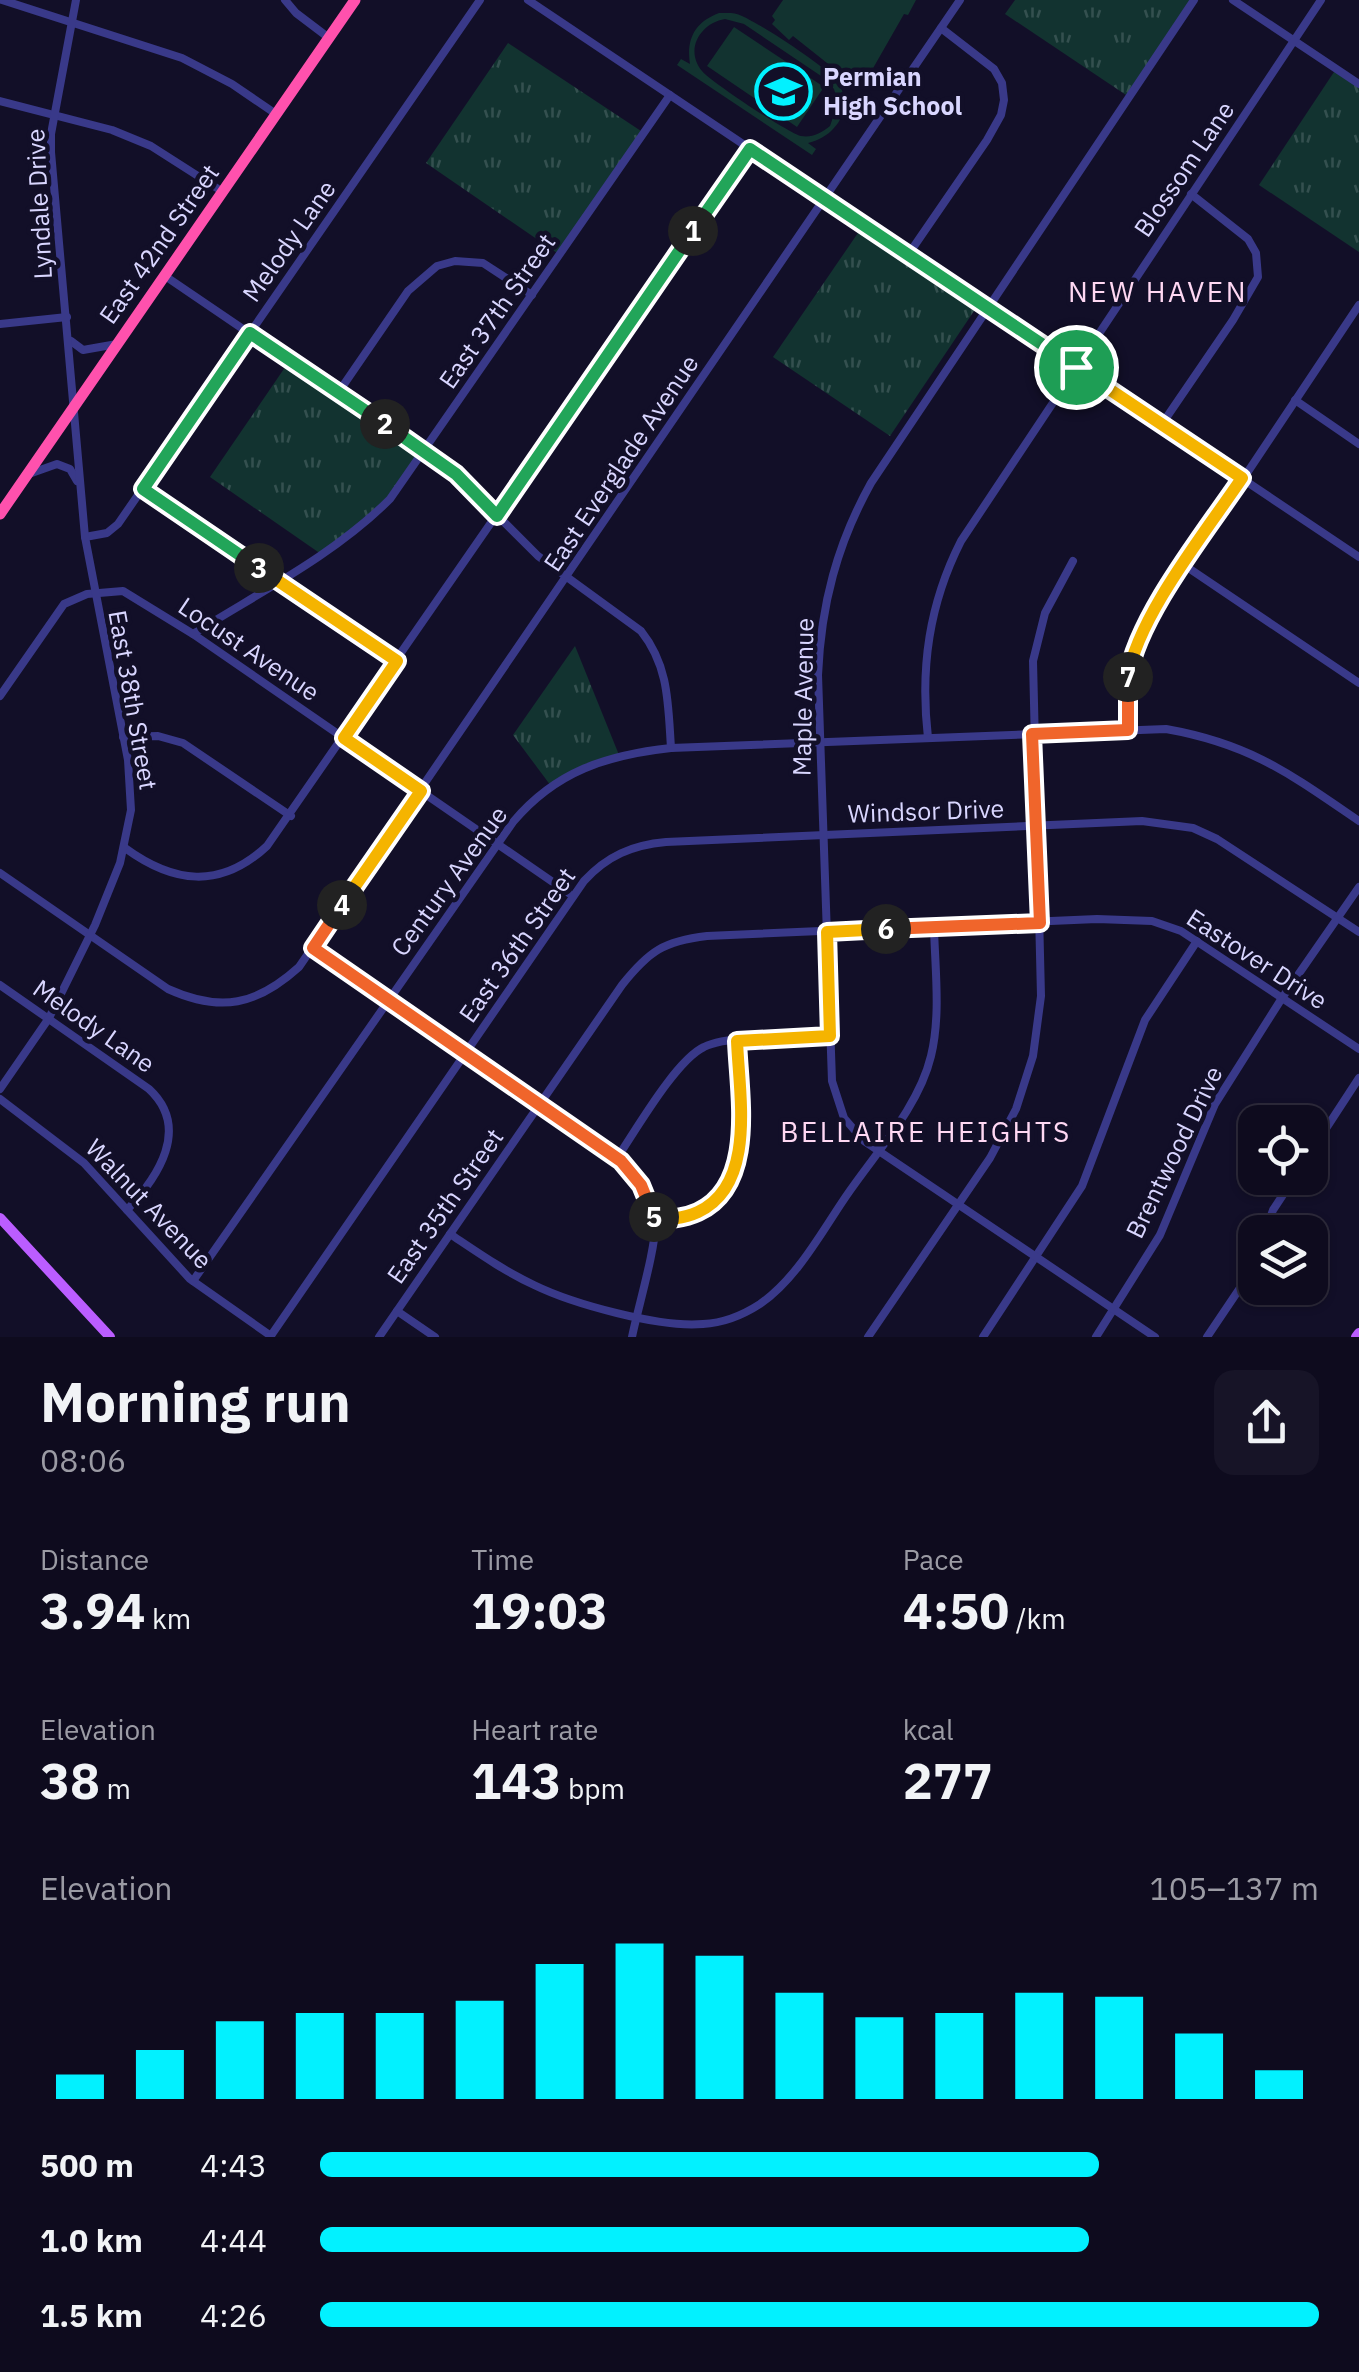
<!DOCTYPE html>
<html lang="en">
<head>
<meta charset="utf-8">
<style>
  :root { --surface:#0e0b1e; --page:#171427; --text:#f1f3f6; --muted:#9b9ba4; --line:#2e2b3c; --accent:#02f1ff }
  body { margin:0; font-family:"IBM Plex Sans",sans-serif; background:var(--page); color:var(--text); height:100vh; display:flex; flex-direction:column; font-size:38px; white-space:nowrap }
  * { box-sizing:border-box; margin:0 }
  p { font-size:32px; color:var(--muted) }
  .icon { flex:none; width:55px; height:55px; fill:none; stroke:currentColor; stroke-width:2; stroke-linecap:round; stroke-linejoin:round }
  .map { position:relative; height:1337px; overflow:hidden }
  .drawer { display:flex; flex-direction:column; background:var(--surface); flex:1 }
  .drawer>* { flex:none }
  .controls { position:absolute; left:1238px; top:1105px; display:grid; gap:20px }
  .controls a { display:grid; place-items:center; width:90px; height:90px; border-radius:20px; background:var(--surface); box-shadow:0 2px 8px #0004,0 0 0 2px var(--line); font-size:50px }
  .pin { position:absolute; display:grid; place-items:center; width:85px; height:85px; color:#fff; margin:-42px; border:5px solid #fff; border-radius:50%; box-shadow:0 2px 10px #0007 }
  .km { position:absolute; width:50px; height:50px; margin:-25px; border-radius:50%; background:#222; color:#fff; font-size:28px; line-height:50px; text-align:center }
  .round { display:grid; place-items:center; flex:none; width:105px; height:105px; border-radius:20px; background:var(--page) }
  .head { display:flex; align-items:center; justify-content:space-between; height:170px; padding:0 40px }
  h1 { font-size:55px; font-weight:700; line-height:75px }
  .metrics { display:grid; grid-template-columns:repeat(3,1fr); gap:15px; height:170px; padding:10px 40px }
  .metrics div { display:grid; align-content:center }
  .metrics b { font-size:50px; font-weight:700 }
  .metrics small { font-size:28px; font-weight:400 }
  .metrics p { font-size:28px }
  .chart { height:280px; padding:20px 40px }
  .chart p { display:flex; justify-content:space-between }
  .chart svg { width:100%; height:180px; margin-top:10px; stroke:var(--accent); stroke-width:6 }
  ul { padding:0 40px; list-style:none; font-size:32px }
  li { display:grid; grid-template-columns:160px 120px 1fr; align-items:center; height:75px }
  li i { height:25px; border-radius:12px; background:var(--accent) }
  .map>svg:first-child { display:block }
</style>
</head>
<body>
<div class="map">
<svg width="1359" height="1337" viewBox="0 0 1359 1337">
  <defs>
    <pattern id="grass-tufts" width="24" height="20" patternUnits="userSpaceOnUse" patternTransform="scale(2.5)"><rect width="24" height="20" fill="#123330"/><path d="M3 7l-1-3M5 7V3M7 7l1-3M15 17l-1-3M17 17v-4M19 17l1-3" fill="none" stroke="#34504f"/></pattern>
  </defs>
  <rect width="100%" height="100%" fill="#120f28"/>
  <!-- grass -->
  <g fill="url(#grass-tufts)">
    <path d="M1015,0h179l-65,97 -124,-83z"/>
    <path d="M508,43l136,90 -84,122 -134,-92z"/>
    <path d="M1336,69l23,15v168l-100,-67z"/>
    <path d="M860,230l116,78 -86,128 -117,-79z"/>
    <path d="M290,360l134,92 -34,47 -69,55 -111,-77z"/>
    <path d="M575,646l44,109 -68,31 -38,-51z"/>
  </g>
  <!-- green -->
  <g fill="#123330" fill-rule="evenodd">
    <path d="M783,0h133l-8,15 -4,-1 -40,70 -8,2 -63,-50 -4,4 -17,-16 3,-4 -3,-4z"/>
    <path d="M719,13c8,0 16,-1 23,3 20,9 78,47 92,62 24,26 3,59 -26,65l8,6 -4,6 -135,-90 4,-6 9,5c-4,-25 5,-42 29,-51zM725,19l19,5 80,54 10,11 4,14 -8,23c-9,7 -18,12 -29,10 -13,-3 -90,-54 -99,-65 -18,-22 -1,-48 23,-52z"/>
    <path d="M734,27l90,60 -27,40 -90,-61z"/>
  </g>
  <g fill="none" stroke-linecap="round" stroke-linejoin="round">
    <!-- minor -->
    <g stroke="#393989" stroke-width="8">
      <path d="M2,0l180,58 50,26 44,30"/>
      <path d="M285,0l11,13 33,25"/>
      <path d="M528,0l831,557"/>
      <path d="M1233,0l126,84"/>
      <path d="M0,101l112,29 39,16 72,46"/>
      <path d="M908,255l79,-115 14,-25 3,-15 -2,-17 -8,-14 -53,-41"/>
      <path d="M165,276l291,198 82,82 103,75c28,35 27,73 30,117"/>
      <path d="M0,324l67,-7"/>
      <path d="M71,341l12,9 34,-6"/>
      <path d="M338,393l70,-102 29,-25 18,-5 28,2 49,32"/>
      <path d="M1295,400l64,44"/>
      <path d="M1162,424l71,-104 25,-43 -2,-24 -8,-14 -57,-45"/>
      <path d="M26,475l31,-11 13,5 7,12"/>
      <path d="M143,489l254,172"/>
      <path d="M85,537l22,-4 11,-9 362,-524"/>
      <path d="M1184,565l175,118"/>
      <path d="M193,634c67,-42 141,-79 197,-135l280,-404"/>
      <path d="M0,696l64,-92 23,-10 36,-3 70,43 380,262"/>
      <path d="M1128,730l1,-60 14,-41 216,-324"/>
      <path d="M123,737l35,-1 25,7 108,73"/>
      <path d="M928,738c-8,-70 1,-134 33,-197l360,-541"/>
      <path d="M125,848c48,35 95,42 142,-2l483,-697"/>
      <path d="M0,873l168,116c53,24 89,16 131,-22l661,-967"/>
      <path d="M313,948l308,213c16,16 32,37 34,61 2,23 -18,89 -23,115"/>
      <path d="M0,985l149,104c42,39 9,88 -22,121"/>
      <path d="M0,1089l49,-71 46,-93 25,-62 11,-53 -3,-50 -43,-223 -34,-385v-18l25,-134"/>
      <path d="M0,1099l84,64 106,116 81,57"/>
      <path d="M1310,1153l49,-75"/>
      <path d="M617,1158c19,-28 59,-98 87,-111 26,-13 95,-9 126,-10"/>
      <path d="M654,1219c109,-4 85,-100 83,-178"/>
      <path d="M1265,1232l8,-22 21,-32"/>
      <path d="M450,1234c27,18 54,37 84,51 39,19 126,43 169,39 21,-1 40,-9 57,-20 38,-26 63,-75 89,-112 29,-42 70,-86 82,-136 10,-41 4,-87 3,-129"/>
      <path d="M193,1281l320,-459c43,-51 94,-67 158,-74l495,-19c85,15 124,45 193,92"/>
      <path d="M397,1311l38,26"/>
      <path d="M270,1337l314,-456c23,-25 48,-36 82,-39l476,-21 51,7 24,11 142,93"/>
      <path d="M379,1337l243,-352c27,-34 42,-44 85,-49l390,-17 55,2 29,10 178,118"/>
      <path d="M868,1337l122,-179 26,-49 17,-53 8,-60 -8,-335 12,-48 28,-52"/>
      <path d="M983,1337l99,-151 63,-166 52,-79"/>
      <path d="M1096,1337l64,-102 55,-131 67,-106 77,-111"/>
      <path d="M1155,1337l-291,-196 -20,-23 -12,-37 -14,-406c3,-70 19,-131 53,-192l323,-483"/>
      <path d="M1207,1337l35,-52 13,-28"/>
    </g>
    <!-- major -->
    <g stroke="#bb5dff" stroke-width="10">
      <path d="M0,1218l110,119"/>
      <path d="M1356,1337l3,-4"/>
    </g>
    <!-- highway -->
    <path stroke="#ff51ad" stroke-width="11" d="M0,514l355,-514"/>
  </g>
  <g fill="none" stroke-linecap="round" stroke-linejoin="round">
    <defs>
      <path id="split-1" d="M693,231l57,-82 326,218"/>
      <path id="split-2" d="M385,424l71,50 41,42 196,-285"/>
      <path id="split-3" d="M259,568l-116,-79 107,-156 135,91"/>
      <path id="split-4" d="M259,568l138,93 -53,77 77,53 -79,114"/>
      <path id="split-5" d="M342,905l-29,43 308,213 20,24 13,32"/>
      <path id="split-6" d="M654,1217c12,4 31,1 44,-5 59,-27 41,-118 39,-171l93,-5 -3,-104 59,-3"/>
      <path id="split-7" d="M886,929l154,-6 -8,-189 96,-4v-53"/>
      <path id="split-8" d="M1076,367l166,111c-35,52 -105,139 -114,199"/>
    </defs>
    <!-- split-1 casing -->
    <use href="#split-1" stroke="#fff" stroke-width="20"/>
    <!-- split-2 casing -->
    <use href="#split-2" stroke="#fff" stroke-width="20"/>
    <!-- split-3 casing -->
    <use href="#split-3" stroke="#fff" stroke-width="20"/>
    <!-- split-4 casing -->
    <use href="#split-4" stroke="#fff" stroke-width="20"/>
    <!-- split-5 casing -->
    <use href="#split-5" stroke="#fff" stroke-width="20"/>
    <!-- split-6 casing -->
    <use href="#split-6" stroke="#fff" stroke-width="20"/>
    <!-- split-7 casing -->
    <use href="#split-7" stroke="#fff" stroke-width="20"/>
    <!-- split-8 casing -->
    <use href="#split-8" stroke="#fff" stroke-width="20"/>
    <!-- split-1 -->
    <use href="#split-1" stroke="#22a559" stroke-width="12"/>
    <!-- split-2 -->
    <use href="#split-2" stroke="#22a559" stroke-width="12"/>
    <!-- split-3 -->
    <use href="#split-3" stroke="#22a559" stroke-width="12"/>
    <!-- split-4 -->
    <use href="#split-4" stroke="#f5b400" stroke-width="12"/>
    <!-- split-5 -->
    <use href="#split-5" stroke="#f0652b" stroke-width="12"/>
    <!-- split-6 -->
    <use href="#split-6" stroke="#f5b400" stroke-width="12"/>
    <!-- split-7 -->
    <use href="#split-7" stroke="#f0652b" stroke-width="12"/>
    <!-- split-8 -->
    <use href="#split-8" stroke="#f5b400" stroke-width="12"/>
  </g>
  <!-- icons -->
  <defs>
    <symbol id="school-ring" viewBox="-11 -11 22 22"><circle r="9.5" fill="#120f28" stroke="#02f1ff" stroke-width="1.5"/><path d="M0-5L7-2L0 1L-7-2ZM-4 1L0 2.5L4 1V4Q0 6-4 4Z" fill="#02f1ff"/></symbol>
  </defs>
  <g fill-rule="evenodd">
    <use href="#school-ring" x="752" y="60" width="63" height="63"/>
  </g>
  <g text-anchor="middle" stroke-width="9" stroke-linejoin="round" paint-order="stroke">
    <!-- poi labels -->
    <g font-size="25" font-weight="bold" fill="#d9d6ff" stroke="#120f28" text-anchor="start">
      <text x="823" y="86">Permian<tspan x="823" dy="29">High School</tspan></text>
    </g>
    <!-- street labels -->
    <g font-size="25" fill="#d9d6ff" stroke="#120f28">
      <text transform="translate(1184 169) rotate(-56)" y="9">Blossom Lane</text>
      <text transform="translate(39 204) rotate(-93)" y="9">Lyndale Drive</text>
      <text transform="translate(289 241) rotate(-55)" y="9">Melody Lane</text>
      <text transform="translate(159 244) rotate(-55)" y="9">East 42nd Street</text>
      <text transform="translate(497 311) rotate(-55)" y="9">East 37th Street</text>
      <text transform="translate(621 463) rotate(-56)" y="9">East Everglade Avenue</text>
      <text transform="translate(249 649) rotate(34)" y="9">Locust Avenue</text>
      <text transform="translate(803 697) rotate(-89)" y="9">Maple Avenue</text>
      <text transform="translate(133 700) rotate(80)" y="9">East 38th Street</text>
      <text transform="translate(926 811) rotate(-2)" y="9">Windsor Drive</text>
      <text transform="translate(449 881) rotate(-54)" y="9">Century Avenue</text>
      <text transform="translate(517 945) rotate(-55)" y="9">East 36th Street</text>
      <text transform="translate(1257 959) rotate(33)" y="9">Eastover Drive</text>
      <text transform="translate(94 1026) rotate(35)" y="9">Melody Lane</text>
      <text transform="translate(1174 1152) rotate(-64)" y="9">Brentwood Drive</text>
      <text transform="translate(149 1204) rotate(46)" y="9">Walnut Avenue</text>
      <text transform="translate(445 1206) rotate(-55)" y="9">East 35th Street</text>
    </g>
    <!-- neighbourhood labels -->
    <g font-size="28" letter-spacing="2.5" fill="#ffd8f3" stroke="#120f28">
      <text x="1158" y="302">NEW HAVEN</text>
      <text x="926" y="1142">BELLAIRE HEIGHTS</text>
    </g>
  </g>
</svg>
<div class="controls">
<a><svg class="icon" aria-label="locate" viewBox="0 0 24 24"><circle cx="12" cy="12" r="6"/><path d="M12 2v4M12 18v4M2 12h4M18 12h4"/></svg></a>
<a><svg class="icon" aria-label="layers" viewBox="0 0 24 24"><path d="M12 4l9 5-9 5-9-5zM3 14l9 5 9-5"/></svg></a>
</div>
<div class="pin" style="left:1076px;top:367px;background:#1e9e55"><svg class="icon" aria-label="arrive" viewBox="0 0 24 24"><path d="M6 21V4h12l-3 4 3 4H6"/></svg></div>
<b class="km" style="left:693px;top:231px">1</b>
<b class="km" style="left:385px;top:424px">2</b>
<b class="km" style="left:259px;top:568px">3</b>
<b class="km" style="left:342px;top:905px">4</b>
<b class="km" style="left:654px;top:1217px">5</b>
<b class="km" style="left:886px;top:929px">6</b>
<b class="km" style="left:1128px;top:677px">7</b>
</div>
<section class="drawer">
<div class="head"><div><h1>Morning run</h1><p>08:06</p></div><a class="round"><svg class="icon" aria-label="share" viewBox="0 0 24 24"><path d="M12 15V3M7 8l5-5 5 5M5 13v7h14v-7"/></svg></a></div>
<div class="metrics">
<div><p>Distance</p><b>3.94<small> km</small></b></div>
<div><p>Time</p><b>19:03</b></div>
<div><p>Pace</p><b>4:50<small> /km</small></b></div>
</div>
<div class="metrics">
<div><p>Elevation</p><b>38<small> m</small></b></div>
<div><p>Heart rate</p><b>143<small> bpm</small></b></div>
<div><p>kcal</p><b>277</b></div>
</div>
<div class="chart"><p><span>Elevation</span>105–137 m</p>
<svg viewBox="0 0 160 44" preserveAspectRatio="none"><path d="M5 44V38M15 44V32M25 44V25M35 44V23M45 44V23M55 44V20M65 44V11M75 44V6M85 44V9M95 44V18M105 44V24M115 44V23M125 44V18M135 44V19M145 44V28M155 44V37"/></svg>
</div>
<ul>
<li><b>500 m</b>4:43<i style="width:78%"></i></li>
<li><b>1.0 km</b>4:44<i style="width:77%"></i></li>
<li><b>1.5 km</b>4:26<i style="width:100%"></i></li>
</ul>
</section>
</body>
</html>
